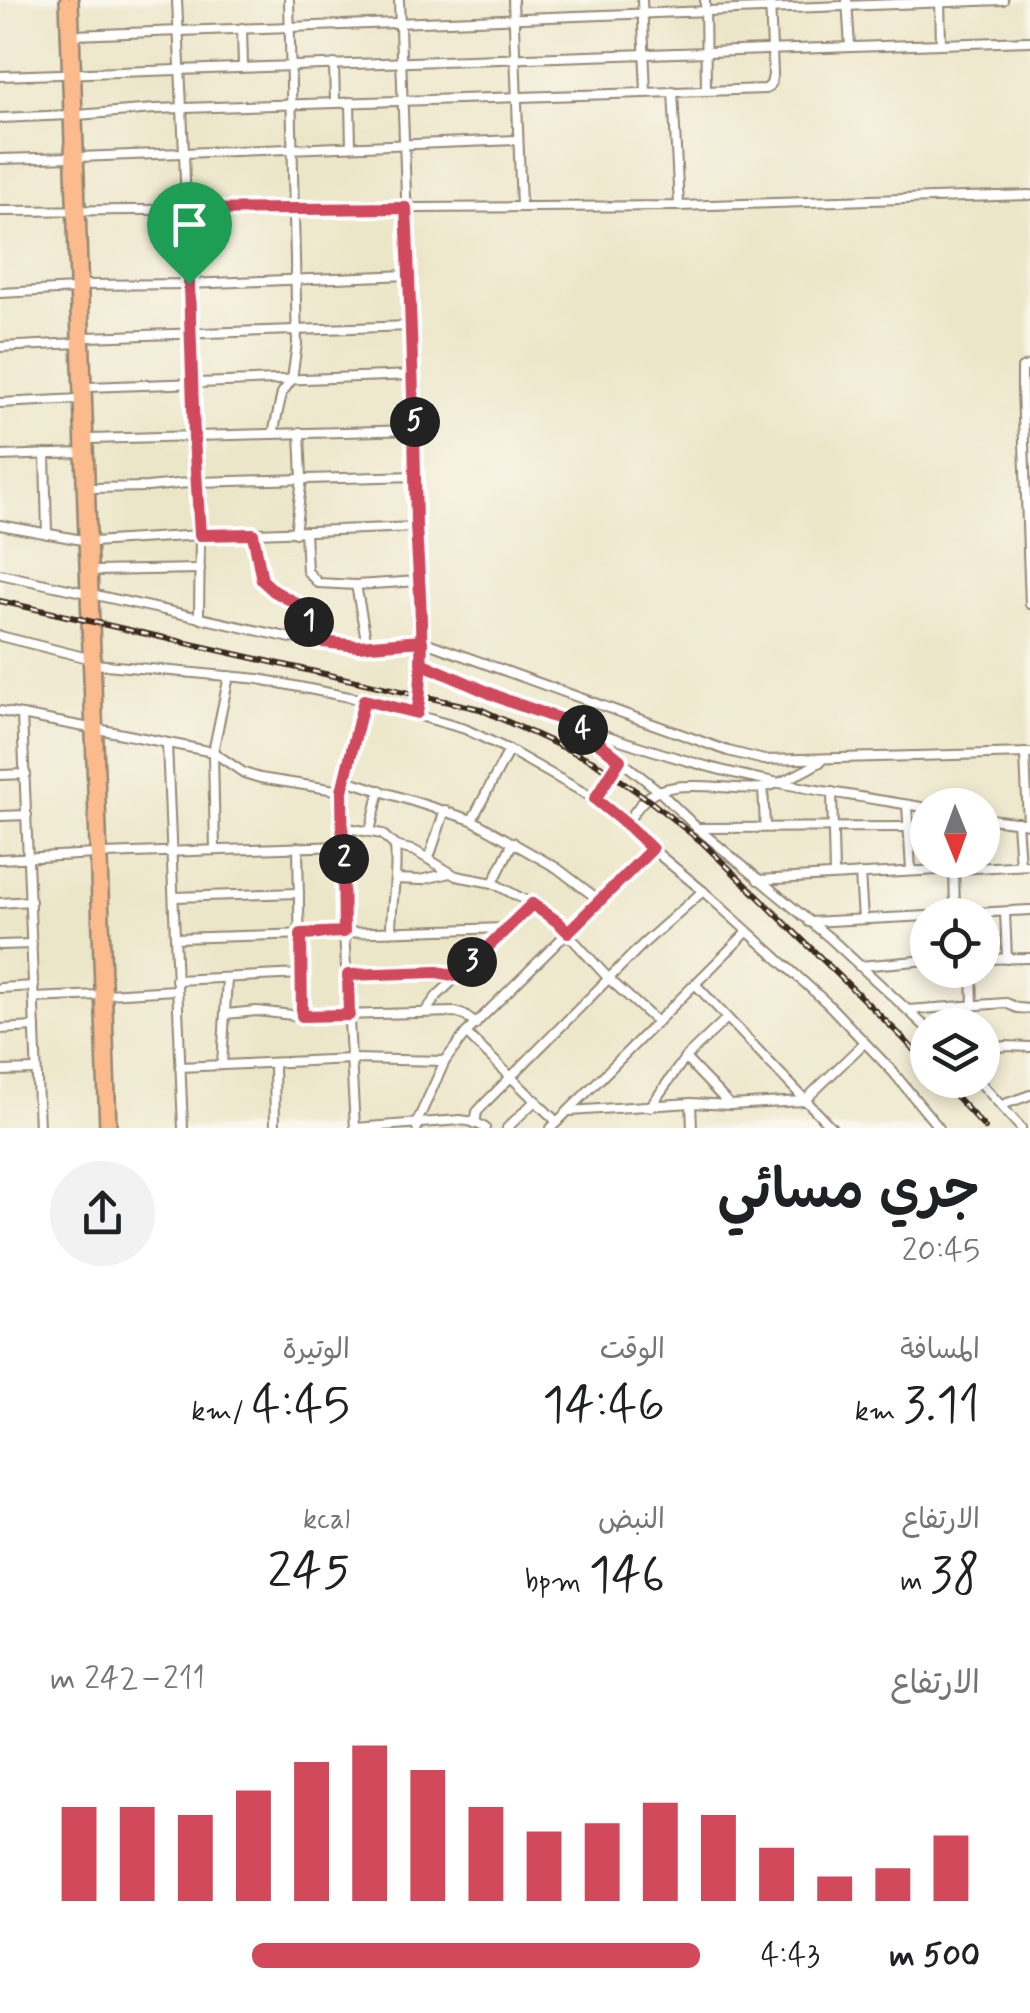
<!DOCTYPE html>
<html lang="ar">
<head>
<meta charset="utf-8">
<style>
  :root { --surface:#fff; --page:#f2f2f2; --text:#202124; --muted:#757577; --accent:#d1495b }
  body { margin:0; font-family:Mynerve,"Playpen Sans Arabic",sans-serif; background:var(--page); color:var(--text); direction:rtl; height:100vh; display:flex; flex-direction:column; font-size:38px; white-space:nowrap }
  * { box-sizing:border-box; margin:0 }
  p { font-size:32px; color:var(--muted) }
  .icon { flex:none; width:55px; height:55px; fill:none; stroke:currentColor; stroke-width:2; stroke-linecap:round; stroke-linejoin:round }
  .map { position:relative; height:1128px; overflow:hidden; direction:ltr }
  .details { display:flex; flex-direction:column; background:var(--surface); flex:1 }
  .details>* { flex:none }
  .needle { width:65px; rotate:179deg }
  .fabs { position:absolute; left:910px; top:788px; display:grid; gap:20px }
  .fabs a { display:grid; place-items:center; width:90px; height:90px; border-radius:50%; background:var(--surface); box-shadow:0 5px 15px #0003; font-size:50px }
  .pin { position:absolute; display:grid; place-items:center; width:85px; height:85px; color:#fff; margin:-102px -42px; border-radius:50% 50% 50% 0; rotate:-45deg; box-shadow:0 0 10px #0007 }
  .pin .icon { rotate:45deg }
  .km { position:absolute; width:50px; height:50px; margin:-25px; border-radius:50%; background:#222; color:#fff; font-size:28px; line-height:50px; text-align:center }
  .round { display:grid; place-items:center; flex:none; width:105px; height:105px; border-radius:52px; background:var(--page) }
  .head { display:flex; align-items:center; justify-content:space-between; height:170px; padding:0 50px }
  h1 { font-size:55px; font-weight:600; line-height:75px }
  .stats { display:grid; grid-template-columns:repeat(3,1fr); gap:15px; height:170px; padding:10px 50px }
  .stats div { display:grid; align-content:center }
  .stats b { font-size:50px; font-weight:600 }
  .stats small { font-size:28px; font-weight:400 }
  .stats p { font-size:28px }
  .chart { height:280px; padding:20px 50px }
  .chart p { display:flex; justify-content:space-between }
  .chart svg { width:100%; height:180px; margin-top:10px; stroke:var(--accent); stroke-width:6 }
  ul { padding:0 50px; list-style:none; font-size:32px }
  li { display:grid; grid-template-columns:160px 120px 1fr; align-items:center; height:75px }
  li i { height:25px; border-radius:12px; background:var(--accent) }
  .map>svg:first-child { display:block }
</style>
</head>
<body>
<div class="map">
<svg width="1030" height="1128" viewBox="0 0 1030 1128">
  <rect width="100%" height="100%" fill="#fbf7ec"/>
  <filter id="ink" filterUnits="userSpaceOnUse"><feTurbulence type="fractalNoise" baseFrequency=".01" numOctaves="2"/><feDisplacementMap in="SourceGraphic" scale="20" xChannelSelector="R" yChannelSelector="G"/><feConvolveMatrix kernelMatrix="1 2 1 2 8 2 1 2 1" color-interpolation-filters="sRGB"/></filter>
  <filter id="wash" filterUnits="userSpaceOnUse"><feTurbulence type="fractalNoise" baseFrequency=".0048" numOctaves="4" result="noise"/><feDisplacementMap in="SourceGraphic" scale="40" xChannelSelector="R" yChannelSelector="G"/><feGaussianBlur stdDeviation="2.25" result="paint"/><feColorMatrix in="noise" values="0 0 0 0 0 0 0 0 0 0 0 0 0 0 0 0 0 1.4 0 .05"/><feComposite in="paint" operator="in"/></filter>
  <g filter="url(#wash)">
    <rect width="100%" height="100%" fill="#ece6c9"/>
  </g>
  <g filter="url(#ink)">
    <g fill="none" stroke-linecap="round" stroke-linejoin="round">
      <defs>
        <g id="minor">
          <path d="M399,0l23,641 -2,55 -3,17"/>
          <path d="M513,0l8,206"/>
          <path d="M642,0l4,92"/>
          <path d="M705,0l1,91"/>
          <path d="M847,0l3,47"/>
          <path d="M940,0l1,44"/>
          <path d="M242,28l1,39"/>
          <path d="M74,35l929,-35"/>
          <path d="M334,64l1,39"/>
          <path d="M0,76l1030,-35"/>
          <path d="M673,91l6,115"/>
          <path d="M350,102l1,44"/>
          <path d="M77,115l78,-6 611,-20 5,-5 2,-9 -3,-75"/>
          <path d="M0,118l70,-3"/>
          <path d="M79,157l438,-17"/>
          <path d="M0,159l72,-2"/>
          <path d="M0,211l679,-5 351,-11"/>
          <path d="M83,285l106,-1 220,-9"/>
          <path d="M0,293l76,-4"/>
          <path d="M86,337l325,-11"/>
          <path d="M0,347l78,-4"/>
          <path d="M1030,365l-8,3v21l8,215"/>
          <path d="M88,387l326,-12"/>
          <path d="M0,403l81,-4"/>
          <path d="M273,434l9,-41 10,-14 5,-35 -8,-344"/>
          <path d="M90,439l325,-9"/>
          <path d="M45,454l2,80"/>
          <path d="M0,456l82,-3"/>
          <path d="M91,488l56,-1 51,-5 -4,-44 -10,-286 -7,-152"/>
          <path d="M0,525l93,17 107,-7 217,-8"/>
          <path d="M305,532l2,39 11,12 38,2 63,-4"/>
          <path d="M253,533l9,47 13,11 26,15 7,10 7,25"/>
          <path d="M295,533l7,-54 -2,-47"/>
          <path d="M94,571l106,-2"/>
          <path d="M0,574l291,64 66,8 65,-5 306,110 36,9 266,-7"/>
          <path d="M356,585l11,60"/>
          <path d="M199,616l1,-81 -2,-53 218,-6"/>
          <path d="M0,636l88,22"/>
          <path d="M421,663c96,42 194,79 296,106 69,18 140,27 211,39"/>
          <path d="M95,664l164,15 105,21 101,29 44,21 93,53 50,46 51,42 125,113 65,68 46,56"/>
          <path d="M364,700l-22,91 2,141 11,196 105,-8 15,2 10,6"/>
          <path d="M0,711l90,17"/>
          <path d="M22,715l17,413"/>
          <path d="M98,729l115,23 31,21 16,5 82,13"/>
          <path d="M584,731l75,60 38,37 134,111 97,90"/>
          <path d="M167,744l16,384"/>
          <path d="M1025,753l3,71"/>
          <path d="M0,775l26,-1"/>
          <path d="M346,780l126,40 85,48 42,32"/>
          <path d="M763,788l2,38"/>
          <path d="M832,792l2,83"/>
          <path d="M595,799l25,-39"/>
          <path d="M907,805l4,65"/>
          <path d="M0,816l27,-1"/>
          <path d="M982,818l48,6"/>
          <path d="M472,820l37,-70"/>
          <path d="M1017,822l3,43"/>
          <path d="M626,824c6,-8 12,-19 20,-25 26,-24 85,-7 116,-11 16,-3 43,-17 58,-26"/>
          <path d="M342,827l40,7 13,12 20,5 41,25 37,7 39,21 25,18 52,57 48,43"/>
          <path d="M697,828l211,-1"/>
          <path d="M370,831l10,-41"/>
          <path d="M298,847l3,169"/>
          <path d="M215,850l-2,-98 16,-76"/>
          <path d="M103,854l241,-8"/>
          <path d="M429,858l16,-48"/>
          <path d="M0,859l96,-5"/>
          <path d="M954,868l1,46"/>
          <path d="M860,874l3,45"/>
          <path d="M395,879l25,1 30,-7"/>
          <path d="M758,880l272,-15"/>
          <path d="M493,883l20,-41"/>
          <path d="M174,897l125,-4"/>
          <path d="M0,903l31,-2"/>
          <path d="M1005,912l2,47"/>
          <path d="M939,915l91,-5"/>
          <path d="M809,922l119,-6"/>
          <path d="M391,931c0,-29 7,-56 4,-85"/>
          <path d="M175,938l331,-10"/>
          <path d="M0,945l32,-1"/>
          <path d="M982,959l48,-1"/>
          <path d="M859,966l69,-6"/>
          <path d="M972,970l1,36"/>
          <path d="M348,975l89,-3 21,5"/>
          <path d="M176,980l126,-6"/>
          <path d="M696,985l136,143"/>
          <path d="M0,988l34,-2"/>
          <path d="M107,994l68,-4"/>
          <path d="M34,998l66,-3"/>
          <path d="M908,1010l98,-7 11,5 13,1"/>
          <path d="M425,1012l12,-16 95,-92"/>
          <path d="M226,1014l31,-3 44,5 154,-4 9,3 12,9"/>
          <path d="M0,1029l35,-2"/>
          <path d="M466,1033l91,89"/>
          <path d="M982,1050l24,-4 24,1"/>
          <path d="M685,1058l45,47"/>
          <path d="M274,1064l1,64"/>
          <path d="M222,1065l5,-87"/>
          <path d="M180,1067l171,-8 94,2"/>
          <path d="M0,1071l36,-1"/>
          <path d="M978,1080l43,48"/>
          <path d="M691,1103l1,25"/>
          <path d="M1002,1105l28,-10"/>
          <path d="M650,1107l35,-49 42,-40"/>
          <path d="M570,1111l121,-8 39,2 74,-4 60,-58"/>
          <path d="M475,1124l2,-12 9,-10 157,-158 60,-53"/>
          <path d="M417,1128v-6l28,-61 21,-28 186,-184"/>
          <path d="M507,1128l29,-28"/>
          <path d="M551,1128l196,-196"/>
        </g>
        <g id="major">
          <path d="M65,0l40,1128"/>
          <path d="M73,0l38,1128"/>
        </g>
      </defs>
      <!-- minor casing -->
      <use href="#minor" stroke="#948874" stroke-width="12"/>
      <!-- major casing -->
      <use href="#major" stroke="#948874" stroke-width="14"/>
      <!-- minor -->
      <use href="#minor" stroke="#fff" stroke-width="8"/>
      <!-- major -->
      <use href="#major" stroke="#fbbb8d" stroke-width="9"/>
      <defs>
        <g id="rail">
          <path d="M0,601l480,108 113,52 53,37 57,45 198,193 27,29"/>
          <path d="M941,1080l44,48"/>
        </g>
      </defs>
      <!-- rail casing -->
      <use href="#rail" stroke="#3b2a1e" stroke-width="6"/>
      <!-- rail -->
      <use href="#rail" stroke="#fbf7ec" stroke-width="2.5" stroke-dasharray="8" stroke-linecap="butt"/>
    </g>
  </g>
  <g fill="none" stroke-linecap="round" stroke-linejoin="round" filter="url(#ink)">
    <defs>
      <path id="route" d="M189,284l5,154 6,97 53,-1 9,46 12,11 27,15 7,10 6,25 44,5 64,-5c-1,24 0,48 -5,72l-53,-13 -22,91 2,141 -43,2 1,82 47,-1 -1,-40 89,-3 21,4 74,-72 26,18 10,10 84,-83 -26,-25 -31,-25 25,-39 -43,-35 -69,-24 -87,-38c2,-46 -3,-93 -5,-139 -2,-106 -5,-211 -10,-316l-220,2 3,74"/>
    </defs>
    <!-- route casing -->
    <use href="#route" stroke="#fff" stroke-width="20"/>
    <!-- route -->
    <use href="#route" stroke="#d1495b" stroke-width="12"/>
  </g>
</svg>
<div class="fabs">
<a><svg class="needle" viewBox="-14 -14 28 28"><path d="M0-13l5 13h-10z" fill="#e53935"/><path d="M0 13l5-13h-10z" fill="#757577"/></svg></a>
<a><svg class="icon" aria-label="locate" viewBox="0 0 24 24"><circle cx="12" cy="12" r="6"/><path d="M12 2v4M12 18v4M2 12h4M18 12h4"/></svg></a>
<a><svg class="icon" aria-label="layers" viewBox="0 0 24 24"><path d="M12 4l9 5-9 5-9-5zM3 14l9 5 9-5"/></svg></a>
</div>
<div class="pin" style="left:189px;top:284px;background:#1e9e55"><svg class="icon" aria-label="arrive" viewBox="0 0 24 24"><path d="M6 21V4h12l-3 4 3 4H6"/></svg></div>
<b class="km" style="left:309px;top:622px">1</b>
<b class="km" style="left:344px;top:859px">2</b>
<b class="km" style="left:472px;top:962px">3</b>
<b class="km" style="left:583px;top:730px">4</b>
<b class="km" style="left:415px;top:422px">5</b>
</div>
<section class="details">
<div class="head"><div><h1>جري مسائي</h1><p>20:45</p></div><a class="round"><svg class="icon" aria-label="share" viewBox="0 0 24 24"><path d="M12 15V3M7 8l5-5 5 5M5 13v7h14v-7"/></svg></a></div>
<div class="stats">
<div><p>المسافة</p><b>3.11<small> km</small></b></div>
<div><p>الوقت</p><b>14:46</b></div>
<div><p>الوتيرة</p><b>4:45<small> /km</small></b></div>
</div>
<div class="stats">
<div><p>الارتفاع</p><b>38<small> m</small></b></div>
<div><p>النبض</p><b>146<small> bpm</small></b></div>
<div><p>kcal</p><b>245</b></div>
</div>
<div class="chart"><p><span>الارتفاع</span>211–242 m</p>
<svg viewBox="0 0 160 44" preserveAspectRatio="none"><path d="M5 44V21M15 44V21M25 44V23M35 44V17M45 44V10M55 44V6M65 44V12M75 44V21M85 44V27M95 44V25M105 44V20M115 44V23M125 44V31M135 44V38M145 44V36M155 44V28"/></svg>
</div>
<ul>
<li><b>500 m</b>4:43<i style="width:69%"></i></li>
</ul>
</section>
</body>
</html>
